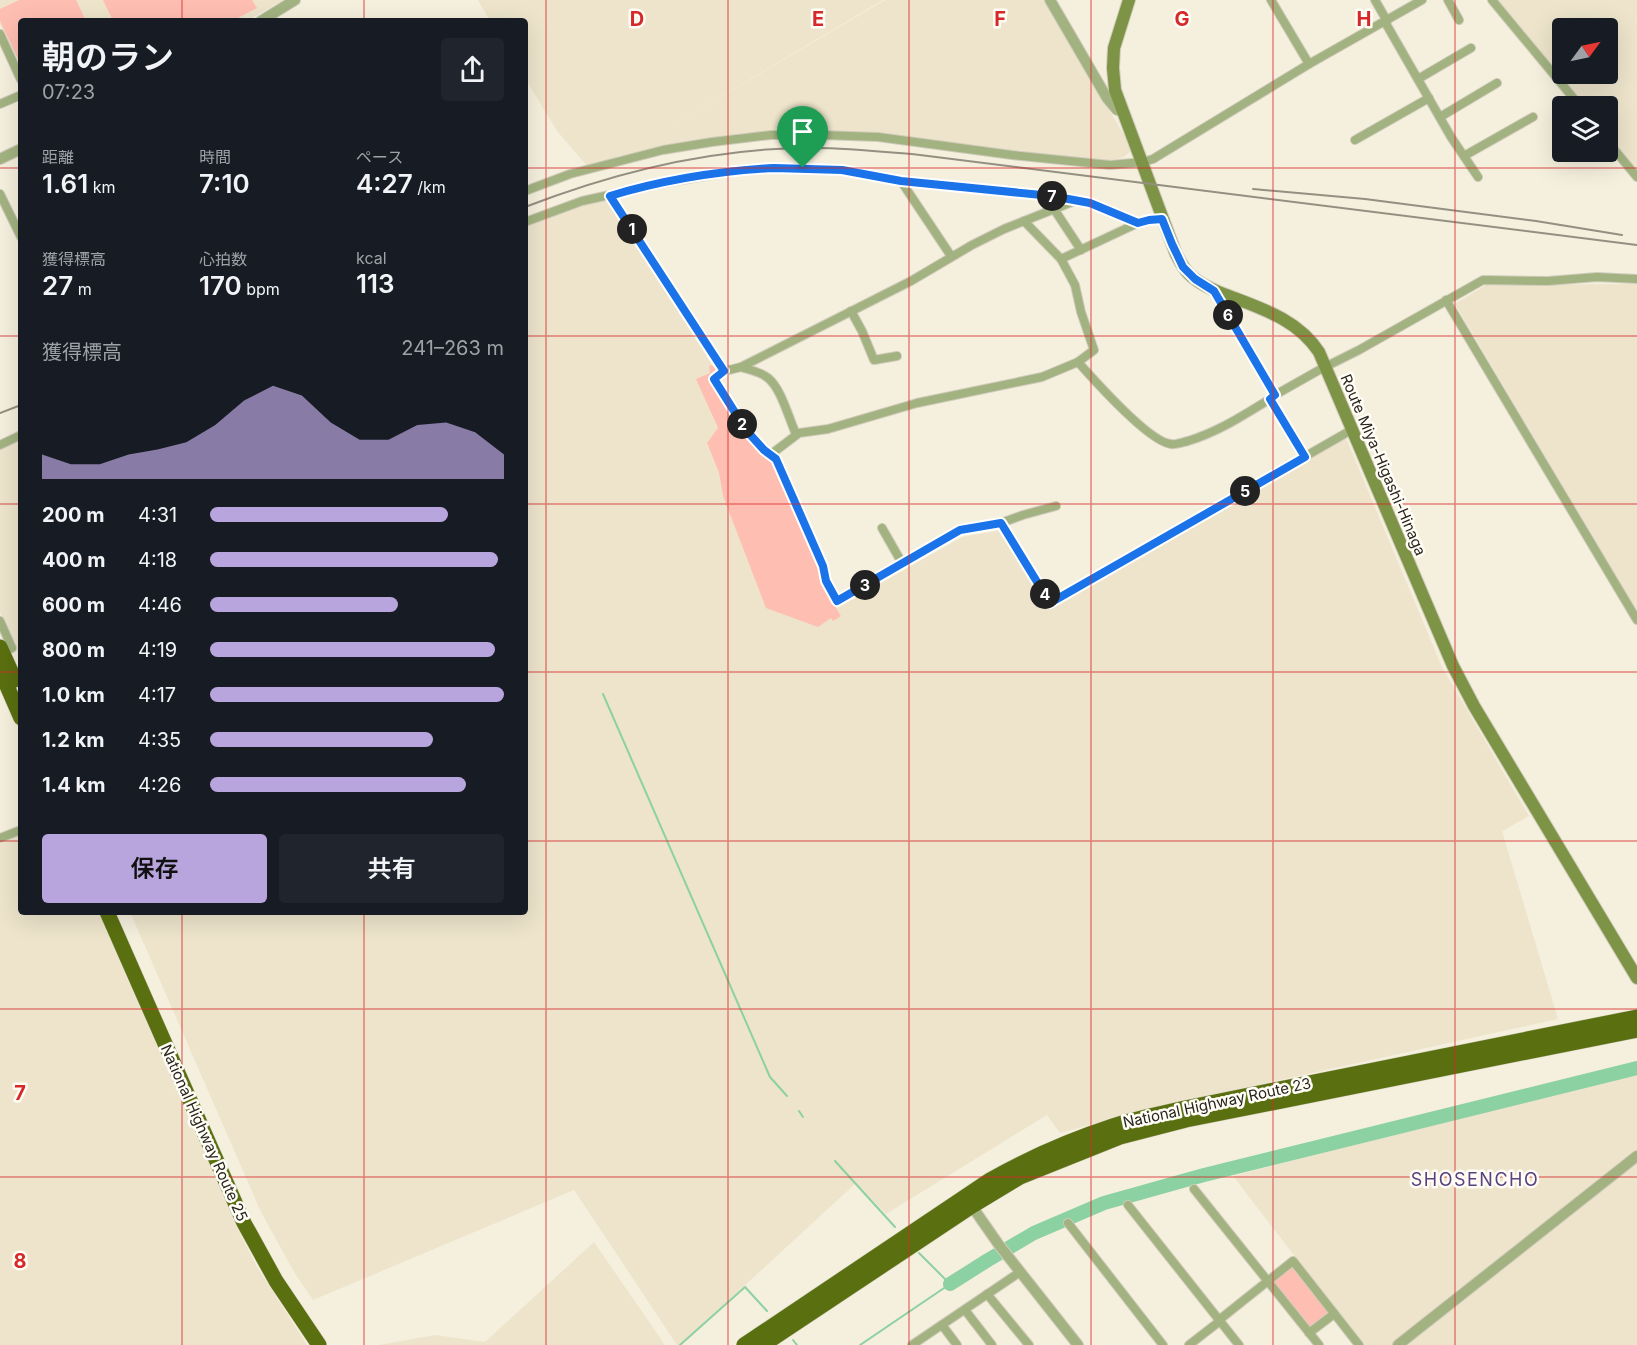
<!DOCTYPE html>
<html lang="ja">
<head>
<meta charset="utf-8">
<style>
  :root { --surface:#171b24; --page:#20242c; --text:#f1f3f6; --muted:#9ea1a6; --accent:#b9a5dd }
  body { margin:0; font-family:Inter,"Noto Sans JP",sans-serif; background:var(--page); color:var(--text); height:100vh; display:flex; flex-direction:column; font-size:22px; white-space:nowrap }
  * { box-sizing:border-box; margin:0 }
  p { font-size:20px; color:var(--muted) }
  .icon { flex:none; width:33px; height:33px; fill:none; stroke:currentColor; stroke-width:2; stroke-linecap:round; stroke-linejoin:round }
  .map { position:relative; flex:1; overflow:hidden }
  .drawer { position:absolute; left:18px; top:18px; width:510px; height:897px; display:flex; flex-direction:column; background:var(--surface); border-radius:6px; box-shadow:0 6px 24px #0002 }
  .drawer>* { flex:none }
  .needle { width:39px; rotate:57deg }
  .tools { position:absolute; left:1552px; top:18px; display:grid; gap:12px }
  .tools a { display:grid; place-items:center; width:66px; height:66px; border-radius:6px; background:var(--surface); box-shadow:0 6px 24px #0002; font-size:30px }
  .pin { position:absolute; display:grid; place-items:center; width:51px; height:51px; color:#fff; margin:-62px -26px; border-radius:50% 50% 50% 0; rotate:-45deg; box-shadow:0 0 6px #0007 }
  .pin .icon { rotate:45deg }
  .km { position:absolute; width:30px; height:30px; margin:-15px; border-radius:50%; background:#222; color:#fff; font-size:16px; line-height:30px; text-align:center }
  .round { display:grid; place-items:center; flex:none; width:63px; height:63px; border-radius:6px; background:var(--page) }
  .head { display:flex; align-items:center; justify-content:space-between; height:102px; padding:0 24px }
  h1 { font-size:33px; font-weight:600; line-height:45px }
  .figures { display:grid; grid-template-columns:repeat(3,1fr); gap:9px; height:102px; padding:6px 24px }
  .figures div { display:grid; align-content:center }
  .figures b { font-size:26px; font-weight:600 }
  .figures small { font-size:16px; font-weight:400 }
  .figures p { font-size:16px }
  .chart { height:168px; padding:12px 24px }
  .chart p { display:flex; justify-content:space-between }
  .chart svg { width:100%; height:108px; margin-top:6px; fill:var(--accent); opacity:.7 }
  .cta { display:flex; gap:12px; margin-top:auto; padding:12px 24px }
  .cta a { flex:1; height:69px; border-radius:6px; background:var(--accent); color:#111; font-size:24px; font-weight:600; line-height:69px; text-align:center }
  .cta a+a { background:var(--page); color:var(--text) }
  ul { padding:0 24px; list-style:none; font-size:20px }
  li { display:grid; grid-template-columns:96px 72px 1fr; align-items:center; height:45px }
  li i { height:15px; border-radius:8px; background:var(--accent) }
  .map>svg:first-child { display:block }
</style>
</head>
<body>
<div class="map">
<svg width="1637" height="1345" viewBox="0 0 1637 1345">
  <rect width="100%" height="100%" fill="#f5efdd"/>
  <!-- built -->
  <g fill="#ede4cb" fill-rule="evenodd">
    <path d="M0,0h283l-36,21h-226v47l-21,-44z"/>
    <path d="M478,0h405l-222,132 224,-132h159l89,150 -11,8 -17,3 -245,-27 -41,-3 -194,25 -5,-1 -17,10 -14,3 -32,-37 -32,-53v-57h-35z"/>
    <path d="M1496,0h141v174l-29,-36v-32h-26zM1563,28h45v46h-45z"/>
    <path d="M604,199l3,1 105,165 -3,1 2,7 -14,6 21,50 -11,15 12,29 4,23 108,122 10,-2 -4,-8 125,-71 35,-6 5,2 47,75 297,-170 96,229 87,149 -27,15 56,188 -406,89 -92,25 -13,-18 -161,99 -30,-31 -176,162h-3l-103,-155 -261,110 -19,-28 -33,-60 -131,-300h395v-686l27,-11z"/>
    <path d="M1637,284v327l-182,-307 31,-19z"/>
    <path d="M21,440v220l-21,-48v-163z"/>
    <path d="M21,835v77h77l138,314 21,41 50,78h-307v-501z"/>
    <path d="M1637,1072v273h-274l-130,-169z"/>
    <path d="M594,1242l71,103h-286l56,-10 50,7z"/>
  </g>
  <!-- green -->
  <g fill="#ffbeb2">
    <path d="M19,0h57l10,21h-65v44l-21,-44v-12z"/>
    <path d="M103,0h149l5,8 -25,13h-119z"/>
    <path d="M712,365l5,6 -5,6 49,76 12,9 47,105 2,16 19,33 -8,5 -2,-3 -13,9 -52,-19 -43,-112 -4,-23 -12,-30 11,-15 -22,-49 14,-6 -1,-7z"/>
    <path d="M1292,1267l3,1 34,43v3l-19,14 -35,-44 -1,-4z"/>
  </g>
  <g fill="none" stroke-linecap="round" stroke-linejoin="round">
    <!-- stream -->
    <g stroke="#8cd1a1" stroke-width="2">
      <path d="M603,694l167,383 17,19"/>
      <path d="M799,1111l4,6"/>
      <path d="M835,1161l60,66"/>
      <path d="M793,1340l4,5"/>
      <path d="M680,1345l65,-58 22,24"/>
      <path d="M860,1345l90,-61 -31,-31"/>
    </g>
    <!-- river -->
    <path stroke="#8cd1a1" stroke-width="14" d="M950,1284l38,-24 46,-27 70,-30 100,-28 433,-107"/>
    <defs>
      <g id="minor">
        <path d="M1271,0l38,64"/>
        <path d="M1375,0l12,21"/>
        <path d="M1448,0l11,20"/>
        <path d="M1492,0l88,106"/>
        <path d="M1385,22l66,115 27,40"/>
        <path d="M0,34l21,46"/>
        <path d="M1418,79l53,-31"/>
        <path d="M0,104l21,-9"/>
        <path d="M1440,117l57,-34"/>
        <path d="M1355,140l74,-42"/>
        <path d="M1608,142l29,35"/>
        <path d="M1464,156l69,-39"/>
        <path d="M901,181l50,75"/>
        <path d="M525,191l45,-17 93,-24 49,-8 59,-7h51l56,2 134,18 98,10 33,-3 10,-3 156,-95 113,-64"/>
        <path d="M0,194l21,43"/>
        <path d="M610,196l115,175"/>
        <path d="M1077,200l-73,29 -32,16 -61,36 -170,86 -16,4 -11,8 32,51 18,20 12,9 47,107 3,15 11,20 123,-71 41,-7 49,80 303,-174"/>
        <path d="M1054,209l27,41"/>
        <path d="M525,222l57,-21 82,-18 77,-13 62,-2 39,2 59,11 151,15 38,7 48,20 11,-3 13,-1"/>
        <path d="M1061,259l77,-36"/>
        <path d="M1214,291l61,104"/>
        <path d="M1446,300l191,320"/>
        <path d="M851,311l11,20 12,29 23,-4"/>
        <path d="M1078,362c16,18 71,80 93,82 5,1 12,-2 17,-3 30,-9 56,-26 82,-42l5,-4 46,-26 38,-19 124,-70 65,1 49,-4 40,2"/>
        <path d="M741,367c9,3 20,5 27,11 13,10 21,41 28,56"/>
        <path d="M1270,399l35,58"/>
        <path d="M0,445l21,-10"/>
        <path d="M770,455l29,-22 29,-4 89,-26 125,-26 36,-15 16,-12 -13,-38 -6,-27 -14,-26 -37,-38"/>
        <path d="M1001,523l22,-8 33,-9"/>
        <path d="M882,528l20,35"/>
        <path d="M0,621l12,27 -10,5"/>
        <path d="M0,838l21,-8"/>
        <path d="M1194,1189l125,156"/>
        <path d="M1128,1205l111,140"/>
        <path d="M1068,1223l95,122"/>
        <path d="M987,1294l42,51"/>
        <path d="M965,1310l27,35"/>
        <path d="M1219,1320l74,-59 66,84"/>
        <path d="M942,1325l15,20"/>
        <path d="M1309,1333l25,-19"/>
        <path d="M912,1345l108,-73"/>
        <path d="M1189,1345l31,-24"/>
      </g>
      <g id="tertiary">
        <path d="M1050,0l57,98 10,12h5"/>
        <path d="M261,21l34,-21"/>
        <path d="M0,159l21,-10"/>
        <path d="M969,1202l30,43 79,100"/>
        <path d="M1398,1345l239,-189"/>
      </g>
      <path id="secondary" d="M1129,0l-15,48 -1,20 2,22 61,164c4,7 7,14 13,20 11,11 26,17 40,22 34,13 69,24 90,56l134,314 21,40 163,272"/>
      <g id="trunk">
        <path d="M0,647l15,33"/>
        <path d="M0,670l21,48"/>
        <path d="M107,912l137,311 32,58 43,64"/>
        <path d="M744,1345l246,-165c39,-22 80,-40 123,-54 23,-8 48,-12 72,-18l452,-91"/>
        <path d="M763,1345l209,-139 48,-29 100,-40 66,-17 451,-90"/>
      </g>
    </defs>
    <!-- minor casing -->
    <use href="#minor" stroke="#d0cbbb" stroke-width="10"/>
    <!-- tertiary casing -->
    <use href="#tertiary" stroke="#d0cbbb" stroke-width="12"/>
    <!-- secondary casing -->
    <use href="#secondary" stroke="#d0cbbb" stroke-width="14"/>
    <!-- trunk casing -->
    <use href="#trunk" stroke="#d0cbbb" stroke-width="16"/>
    <!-- minor -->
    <use href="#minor" stroke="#a2b280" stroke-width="8"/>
    <!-- tertiary -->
    <use href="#tertiary" stroke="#a2b280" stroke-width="10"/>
    <!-- secondary -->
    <use href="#secondary" stroke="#7d9345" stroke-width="12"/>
    <!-- trunk -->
    <use href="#trunk" stroke="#5a7010" stroke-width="15"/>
    <!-- rail -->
    <g stroke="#938f82" stroke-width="2">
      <path d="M1253,189l112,10 171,22 86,14"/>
      <path d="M525,207c93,-36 190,-60 290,-59 35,0 70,4 105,7l717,90"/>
      <path d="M0,413l21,-8"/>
    </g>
  </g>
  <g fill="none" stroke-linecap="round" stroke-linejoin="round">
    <defs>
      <path id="route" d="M774,168l68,2 59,11 151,15 38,7 48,20 11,-3 13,-1 10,25 11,23 12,12 19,12 61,104 -5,4 35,58 -255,146 -49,-80 -41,7 -123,71 -11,-20 -3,-15 -47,-107 -12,-9 -18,-20 -32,-51 10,-8 -114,-175c53,-16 109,-25 164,-28z"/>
    </defs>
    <!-- route casing -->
    <use href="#route" stroke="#fff" stroke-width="12"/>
    <!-- route -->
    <use href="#route" stroke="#1a73e8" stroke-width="8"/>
  </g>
  <!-- grid -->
  <path fill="none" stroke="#d62828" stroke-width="1.5" stroke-opacity="0.55" d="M182,0v21M364,0v21M546,0v1345M728,0v1345M909,0v1345M1091,0v1345M1273,0v1345M1455,0v1345M0,168h21M525,168h1112M0,336h21M525,336h1112M0,504h21M525,504h1112M0,672h21M525,672h1112M0,841h21M525,841h1112M182,912v433M364,912v433M0,1009h1637M0,1177h1637"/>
  <g text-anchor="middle" stroke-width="5" stroke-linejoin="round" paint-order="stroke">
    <!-- street labels -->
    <g font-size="15" fill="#27251e" stroke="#fffdf5">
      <text transform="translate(1383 465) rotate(67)" y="5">Route Miya-Higashi-Hinaga</text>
      <text transform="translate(1217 1103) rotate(-12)" y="5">National Highway Route 23</text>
      <text transform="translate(204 1133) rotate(66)" y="5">National Highway Route 25</text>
    </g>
    <!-- quarter labels -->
    <g font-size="18" letter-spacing="1.5" fill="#584380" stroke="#fffdf5">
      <text x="1475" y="1186">SHOSENCHO</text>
    </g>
  </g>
  <g font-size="20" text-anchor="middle" font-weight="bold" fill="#d62828" stroke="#fffdf5" stroke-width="5" stroke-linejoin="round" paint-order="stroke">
    <text x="637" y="26">D</text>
    <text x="818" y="26">E</text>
    <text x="1000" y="26">F</text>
    <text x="1182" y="26">G</text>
    <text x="1364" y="26">H</text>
    <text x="20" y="1100">7</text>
    <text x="20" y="1268">8</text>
  </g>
</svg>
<div class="tools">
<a><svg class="needle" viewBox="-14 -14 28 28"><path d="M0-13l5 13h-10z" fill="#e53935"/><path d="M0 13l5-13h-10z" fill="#9ea1a6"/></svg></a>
<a><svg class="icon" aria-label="layers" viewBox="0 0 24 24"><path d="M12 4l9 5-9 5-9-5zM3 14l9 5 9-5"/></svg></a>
</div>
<div class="pin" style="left:803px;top:168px;background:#1e9e55"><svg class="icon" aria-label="arrive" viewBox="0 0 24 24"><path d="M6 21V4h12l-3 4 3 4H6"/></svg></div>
<b class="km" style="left:632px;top:229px">1</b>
<b class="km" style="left:742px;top:424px">2</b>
<b class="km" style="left:865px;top:585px">3</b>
<b class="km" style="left:1045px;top:594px">4</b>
<b class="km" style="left:1245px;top:491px">5</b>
<b class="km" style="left:1228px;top:315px">6</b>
<b class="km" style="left:1052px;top:196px">7</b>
<section class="drawer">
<div class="head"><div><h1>朝のラン</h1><p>07:23</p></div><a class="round"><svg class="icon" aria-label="share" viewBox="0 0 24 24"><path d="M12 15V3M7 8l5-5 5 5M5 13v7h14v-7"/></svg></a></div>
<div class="figures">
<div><p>距離</p><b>1.61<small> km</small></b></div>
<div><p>時間</p><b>7:10</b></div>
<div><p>ペース</p><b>4:27<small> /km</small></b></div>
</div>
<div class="figures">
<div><p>獲得標高</p><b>27<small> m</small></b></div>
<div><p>心拍数</p><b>170<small> bpm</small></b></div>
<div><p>kcal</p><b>113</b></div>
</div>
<div class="chart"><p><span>獲得標高</span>241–263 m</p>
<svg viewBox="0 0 160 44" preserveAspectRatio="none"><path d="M0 44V34L10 38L20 38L30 34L40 32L50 29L60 22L70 12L80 6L90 10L100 21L110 28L120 28L130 22L140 21L150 25L160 34V44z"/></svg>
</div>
<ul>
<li><b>200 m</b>4:31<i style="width:81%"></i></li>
<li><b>400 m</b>4:18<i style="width:98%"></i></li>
<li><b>600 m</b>4:46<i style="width:64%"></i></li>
<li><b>800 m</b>4:19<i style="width:97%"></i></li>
<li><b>1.0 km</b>4:17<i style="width:100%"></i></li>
<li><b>1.2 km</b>4:35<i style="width:76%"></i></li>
<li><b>1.4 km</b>4:26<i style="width:87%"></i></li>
</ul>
<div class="cta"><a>保存</a><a>共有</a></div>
</section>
</div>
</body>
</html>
